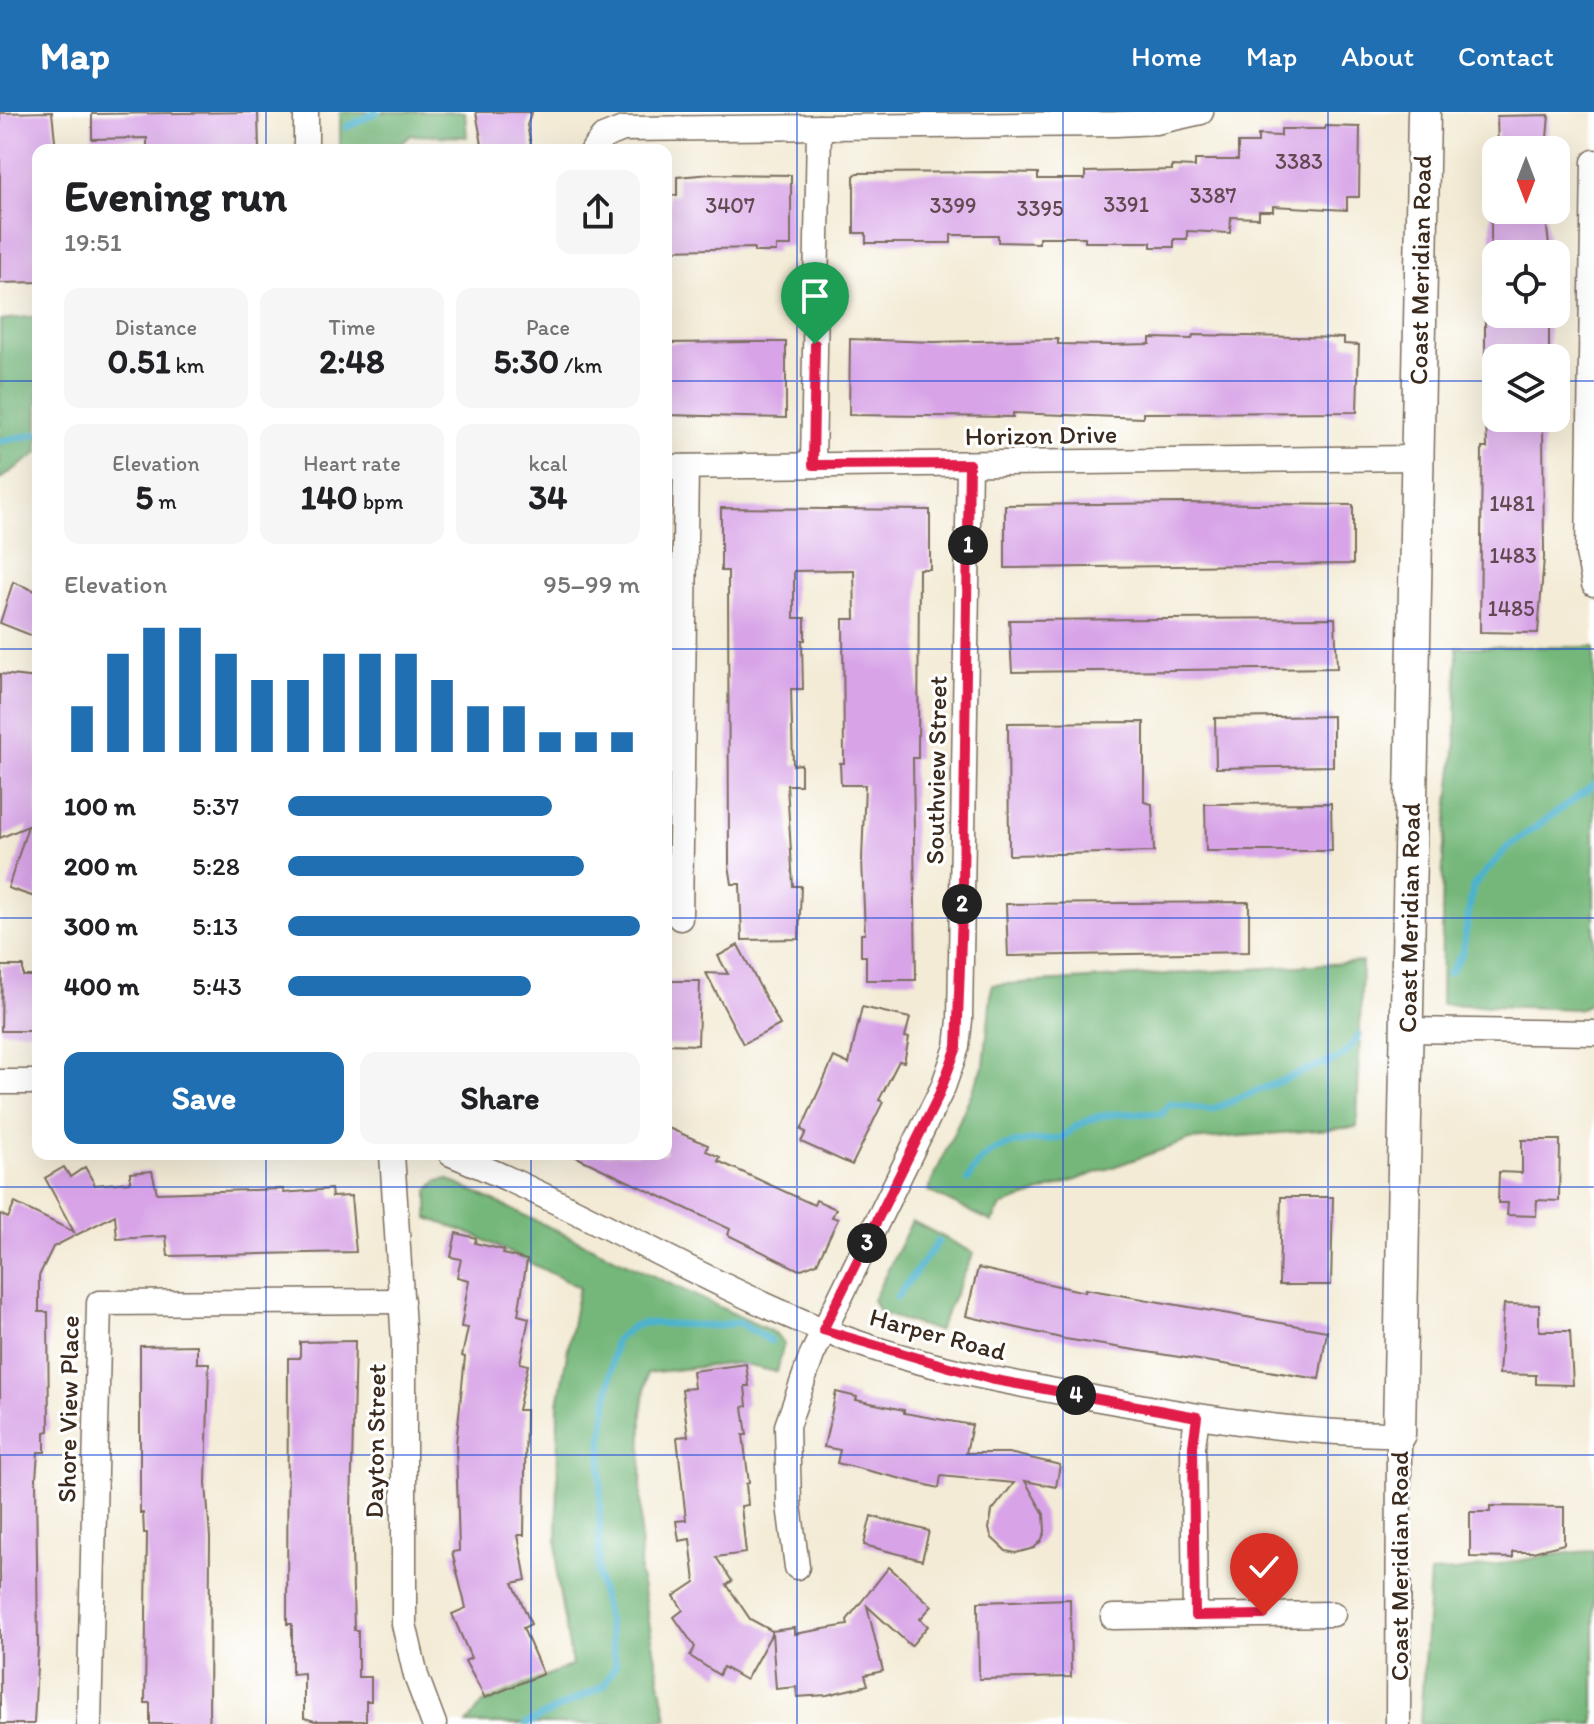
<!DOCTYPE html>
<html lang="en">
<head>
<meta charset="utf-8">
<style>
  :root { --surface:#fff; --page:#f6f6f6; --text:#202124; --muted:#757577; --accent:#1f6fb2 }
  body { margin:0; font-family:Itim,sans-serif; background:var(--page); color:var(--text); height:100vh; display:flex; flex-direction:column; font-size:30px; white-space:nowrap }
  * { box-sizing:border-box; margin:0 }
  p { font-size:26px; color:var(--muted) }
  .icon { flex:none; width:44px; height:44px; fill:none; stroke:currentColor; stroke-width:2; stroke-linecap:round; stroke-linejoin:round }
  .map { position:relative; flex:1; overflow:hidden }
  .drawer { position:absolute; left:32px; top:32px; width:640px; height:1016px; display:flex; flex-direction:column; background:var(--surface); border-radius:16px; box-shadow:0 8px 32px #0002 }
  .drawer>* { flex:none }
  .needle { width:52px; rotate:180deg }
  .tools { position:absolute; left:1482px; top:24px; display:grid; gap:16px }
  .tools a { display:grid; place-items:center; width:88px; height:88px; border-radius:16px; background:var(--surface); box-shadow:0 8px 32px #0002; font-size:40px }
  .pin { position:absolute; display:grid; place-items:center; width:68px; height:68px; color:#fff; margin:-82px -34px; border-radius:50% 50% 50% 0; rotate:-45deg; box-shadow:0 0 8px #0007 }
  .pin .icon { rotate:45deg }
  .km { position:absolute; width:40px; height:40px; margin:-20px; border-radius:50%; background:#222; color:#fff; font-size:22px; line-height:40px; text-align:center }
  .round { display:grid; place-items:center; flex:none; width:84px; height:84px; border-radius:16px; background:var(--page) }
  .headline { display:flex; align-items:center; justify-content:space-between; height:136px; padding:0 32px }
  h1 { font-size:44px; font-weight:800; line-height:60px }
  .metrics { display:grid; grid-template-columns:repeat(3,1fr); gap:12px; height:136px; padding:8px 32px }
  .metrics div { display:grid; align-content:center; border-radius:16px; background:var(--page); text-align:center }
  .metrics b { font-size:34px; font-weight:800 }
  .metrics small { font-size:22px; font-weight:400 }
  .metrics p { font-size:22px }
  .chart { height:224px; padding:16px 32px }
  .chart p { display:flex; justify-content:space-between }
  .chart svg { width:100%; height:144px; margin-top:8px; stroke:var(--accent); stroke-width:6 }
  .cta { display:flex; gap:16px; margin-top:auto; padding:16px 32px }
  .cta a { flex:1; height:92px; border-radius:16px; background:var(--accent); color:#fff; font-size:32px; font-weight:800; line-height:92px; text-align:center }
  .cta a+a { background:var(--page); color:var(--text) }
  ul { padding:0 32px; list-style:none; font-size:26px }
  li { display:grid; grid-template-columns:128px 96px 1fr; align-items:center; height:60px }
  li i { height:20px; border-radius:10px; background:var(--accent) }
  header { display:flex; align-items:center; gap:48px; box-sizing:border-box; height:112px; padding:0 40px; background:var(--accent); color:#fff }
  header strong { font-size:38px }
  nav { display:flex; gap:44px; margin-inline-start:auto; font-size:28px }
  .map>svg:first-child { display:block }
</style>
</head>
<body>
<header>
<strong>Map</strong>
<nav><a>Home</a><a>Map</a><a>About</a><a>Contact</a></nav>
</header>
<div class="map">
<svg width="1594" height="1612" viewBox="0 0 1594 1612">
  <rect width="100%" height="100%" fill="#fff"/>
  <filter id="ink" filterUnits="userSpaceOnUse"><feTurbulence type="fractalNoise" baseFrequency=".0125" numOctaves="2"/><feDisplacementMap in="SourceGraphic" scale="16" xChannelSelector="R" yChannelSelector="G"/><feConvolveMatrix kernelMatrix="1 2 1 2 8 2 1 2 1" color-interpolation-filters="sRGB"/></filter>
  <filter id="wash" filterUnits="userSpaceOnUse"><feTurbulence type="fractalNoise" baseFrequency=".006" numOctaves="4" result="noise"/><feDisplacementMap in="SourceGraphic" scale="32" xChannelSelector="R" yChannelSelector="G"/><feGaussianBlur stdDeviation="1.8" result="paint"/><feColorMatrix in="noise" values="0 0 0 0 0 0 0 0 0 0 0 0 0 0 0 0 0 1.4 0 .05"/><feComposite in="paint" operator="in"/></filter>
  <g filter="url(#wash)">
    <rect width="100%" height="100%" fill="#f3ebd5"/>
    <!-- forest -->
    <g fill="#74b77a" stroke="#58704c" stroke-width="2">
      <path d="M340,0h125l2,25 -56,-2c-18,20 -45,15 -71,15z"/>
      <path d="M38,204v137l-38,26v-159z"/>
      <path d="M1457,535h137v355l-15,7 -138,-5 2,-149 13,-113z"/>
      <path d="M1362,850l-5,165 -167,13 -189,66 -9,16 -64,-31 56,-126 8,-80z"/>
      <path d="M447,1067l328,154 9,10 -7,29 -41,-9 -89,10 -5,40 -2,161 27,145 -44,5h-156l16,-21 89,-38 -15,-86 1,-175 21,-117 -103,-51 -48,-18v-27l9,-10z"/>
      <path d="M912,1109l62,32 -36,78 -58,-18 -7,-13z"/>
      <path d="M1594,1439v173h-174l10,-151c55,-2 108,-20 164,-22z"/>
    </g>
    <g fill="none" stroke-linecap="round" stroke-linejoin="round">
      <!-- stream -->
      <g stroke="#4eb3cd" stroke-width="7">
        <path d="M347,15l30,-15"/>
        <path d="M0,329l38,-7"/>
        <path d="M1449,861l13,-19 11,-68 35,-39 86,-62"/>
        <path d="M968,1068c18,-41 57,-38 94,-42 29,-29 61,-25 100,-24l7,-10 42,6 106,-44c26,-8 26,-7 42,-31"/>
        <path d="M897,1185l41,-55"/>
        <path d="M526,1612l78,-38 12,-22 -18,-88 4,-135 13,-100 18,-15 12,-3 73,3 20,-4 33,19"/>
      </g>
    </g>
    <g id="blocks">
      <!-- building -->
      <g fill="#d8a4e7">
        <path d="M52,0l4,38h-18v132l-38,1v-170z"/>
        <path d="M258,0l1,38h-112v-12l-55,1v-25z"/>
        <path d="M476,0h56l-5,13 5,25h-49z"/>
        <path d="M1549,3l-3,35h-48l-1,-34z"/>
        <path d="M1325,14l35,1 -1,70h-12v13l-74,-4v5h-14v7l-28,-1 -1,16 -43,-2v8h-13v8h-23v-5h-66v-5h-46v6l-41,-1v-7h-47v8h-85v-10h-12v-57l3,-3 142,-1 39,1v6h47v-7l87,-2v-4l23,1v-7h43v-17h20v-8l23,1v-7h44z"/>
        <path d="M711,62l80,1v71h-15v6h-22v-4l-86,2 1,-55h8v-18z"/>
        <path d="M1491,98h54l4,36h-6v8h-52z"/>
        <path d="M1485,202h58v9h6v27h-7v8h-57z"/>
        <path d="M1193,223l151,3v6l15,1 -2,67 -214,1v5l-130,-5v4l-164,-2 1,-76 84,3 124,-3v5l50,1 42,-1v-6l42,1z"/>
        <path d="M752,230h34v76l-120,-3v-72z"/>
        <path d="M1486,306h57l1,140 -6,75 -58,-1 2,-184h5z"/>
        <path d="M1183,391l170,2v59l-348,4v-63z"/>
        <path d="M721,396l209,2v59h-11l-1,189h-5l3,222h-50v-24h-5v-22h4l-3,-75 3,-74h-24l-1,-22h4l-1,-144h12l-1,-49 -60,1v47h11v22h-3l1,49h-12l2,76 8,-1v21h-14l6,101h8l-2,53 -57,1 -2,-56h-8l-3,-19 -1,-294h-7z"/>
        <path d="M13,470l25,10v46l-38,-15z"/>
        <path d="M1335,506l2,50 -325,4 -3,-52z"/>
        <path d="M0,562l38,4v220l-30,-10 20,-62 -28,12z"/>
        <path d="M1333,604v50l-117,2 -1,-50z"/>
        <path d="M1144,610v80l8,2 2,48 -145,3 -1,-132z"/>
        <path d="M1331,691l1,48h-126l-1,-47z"/>
        <path d="M1249,790v50l-241,4 -2,-52z"/>
        <path d="M738,833l42,80 -37,19 -37,-71 22,1 -10,-18z"/>
        <path d="M2,854h21v10h15v55h-37z"/>
        <path d="M666,869h34l-2,64 -32,-1z"/>
        <path d="M862,895l48,11 -5,19 4,1 -5,24 -5,-1 -20,39 4,2 -31,63 -51,-23 5,-10 -5,-2 33,-73 15,7z"/>
        <path d="M666,1015l42,18 -2,6 14,6 -2,4 96,44 2,-5 20,9 -4,8 6,2 -21,44 -18,7 -71,-35 2,-6 -160,-75h96z"/>
        <path d="M1522,1028h38l-1,61 -22,-1 -1,16 -29,-1 1,-12h-10l1,-31 23,1z"/>
        <path d="M64,1055l6,10 15,-10 10,18 35,-3v-9l22,-2 5,22 126,-4 1,4 47,-4 1,8 19,-1 5,56 -188,4 -2,-20 -49,3 -2,-24 -62,32 -14,29v36h9l1,119 -4,1v20h-7l-2,27 2,167 -4,78h-34v-510l8,4 7,-15 59,29 -29,-54z"/>
        <path d="M1281,1085h52l-2,88h-52z"/>
        <path d="M456,1121l20,5 -1,5 29,7 -1,4 24,6 -9,55 11,3 -9,45 8,2 -10,45h8l-2,125h-6l8,45 -13,3 18,41 -8,4 20,46 -58,24 -20,-37 6,-3 -19,-44 14,-6 -14,-56 7,-1 -3,-107 9,-87 -3,-1 6,-28 -7,-1 8,-47 -12,-3 4,-18 -10,-2z"/>
        <path d="M978,1156l107,24v-3l242,42 -8,48 -254,-40 -99,-23z"/>
        <path d="M1504,1192l35,1v26h31l3,54 -37,-1v-9l-37,-1z"/>
        <path d="M355,1229l-4,170 3,119h4v47h13v24h-5v20h-51l-11,-3v-45l-12,1v-50h-5l1,-266h12v-16z"/>
        <path d="M197,1233v18h12l-3,120 4,55 -1,186h-59v-21h-5l2,-170h-3l-1,-20h-3v-167z"/>
        <path d="M746,1252l3,22h-4l2,20 -4,1 4,28h-4l6,48 -3,1 2,21 -7,1 5,47 -30,4 16,24 -5,4 23,34 22,12 22,-3v6l54,-9 -1,-5 42,-53 43,39 -12,13 8,7 -17,20 -44,-40 16,65 -18,4 3,10 -41,10 -30,2 -1,-10 -20,2 -4,-56 -26,47 -23,-13 -4,8 -29,-19 5,-9 -21,-30 9,-7 -9,-14 21,-14 -5,-43 -11,2 -3,-20 10,-1 -9,-83 11,-1 -6,-47 12,-1 -2,-17z"/>
        <path d="M836,1280l21,5 -1,3 48,10v3l68,12 -6,28h43l51,12 -4,22 -31,-6 19,33 1,18 -4,9 -7,7 -18,5 -10,-2 -14,-13 -3,-9 3,-18 22,-28 -73,-7 -2,12 -102,-25 3,-13 -16,-3z"/>
        <path d="M1490,1394l74,1v37l-31,8h-20v6l-43,-1v-45h20z"/>
        <path d="M871,1404l58,15 -7,29 -58,-15z"/>
        <path d="M1070,1487l1,78 -92,2 -1,-77z"/>
      </g>
    </g>
  </g>
  <g filter="url(#ink)">
    <use href="#blocks" fill-opacity="0" stroke="#7b6e5e" stroke-width="2"/>
    <g fill="none" stroke-linecap="round" stroke-linejoin="round">
      <defs>
        <g id="minor">
          <path d="M306,38v-38"/>
          <path d="M593,38l10,-13 20,-8 493,-5 40,-2 45,-10"/>
          <path d="M1594,50l-6,391 6,31"/>
          <path d="M813,353l6,-338"/>
          <path d="M666,355l750,-9"/>
          <path d="M680,806l6,-451"/>
          <path d="M1408,918l186,3"/>
          <path d="M0,970h38"/>
          <path d="M392,1042l12,189v281l12,52 18,48"/>
          <path d="M451,1042c127,52 246,125 372,176 89,36 183,52 276,69 100,18 198,35 300,35l-1,290"/>
          <path d="M797,1455l-8,-62 -2,-79 25,-71 131,-268 14,-40 3,-27 9,-556"/>
          <path d="M1195,1504l-2,-170 4,-29"/>
          <path d="M1113,1505l220,-3"/>
          <path d="M89,1612l10,-421 303,-2"/>
        </g>
        <path id="major" d="M1399,1322l25,-1322"/>
      </defs>
      <!-- minor casing -->
      <use href="#minor" stroke="#7b6e5e" stroke-width="27"/>
      <!-- major casing -->
      <use href="#major" stroke="#7b6e5e" stroke-width="35"/>
      <!-- minor -->
      <use href="#minor" stroke="#fff" stroke-width="24"/>
      <!-- major -->
      <use href="#major" stroke="#fff" stroke-width="32"/>
    </g>
  </g>
  <g fill="none" stroke-linecap="round" stroke-linejoin="round" filter="url(#ink)">
    <defs>
      <path id="route" d="M815,232l-2,121 156,-1 -6,421 -6,162 -19,50 -115,233 167,49 207,38 -4,29 2,170 69,-1"/>
    </defs>
    <!-- route casing -->
    <use href="#route" stroke="#fff" stroke-width="16"/>
    <!-- route -->
    <use href="#route" stroke="#e11d48" stroke-width="10"/>
  </g>
  <!-- grid -->
  <path fill="none" stroke="#1d4ed8" stroke-width="2" stroke-opacity="0.55" d="M266,0v38M531,0v38M797,0v1612M1063,0v1612M1328,0v1612M0,269h38M666,269h830M1556,269h38M0,537h38M666,537h928M0,806h38M666,806h928M266,1042v570M531,1042v570M0,1075h1594M0,1343h1594"/>
  <g text-anchor="middle" stroke-width="6" stroke-linejoin="round" paint-order="stroke">
    <!-- number labels -->
    <g font-size="22" fill="#624850">
      <text x="1299" y="57">3383</text>
      <text x="1213" y="91">3387</text>
      <text x="1126" y="100">3391</text>
      <text x="730" y="101">3407</text>
      <text x="953" y="101">3399</text>
      <text x="1040" y="104">3395</text>
      <text x="1512" y="399">1481</text>
      <text x="1513" y="451">1483</text>
      <text x="1511" y="504">1485</text>
    </g>
    <!-- street labels -->
    <g font-size="26" fill="#3b2a1e" stroke="#fff">
      <text transform="translate(1420 158) rotate(-89)" y="9">Coast Meridian Road</text>
      <text transform="translate(1041 323) rotate(-1)" y="9">Horizon Drive</text>
      <text transform="translate(936 658) rotate(-89)" y="9">Southview Street</text>
      <text transform="translate(1409 806) rotate(-89)" y="9">Coast Meridian Road</text>
      <text transform="translate(938 1222) rotate(15)" y="9">Harper Road</text>
      <text transform="translate(68 1297) rotate(-89)" y="9">Shore View Place</text>
      <text transform="translate(375 1329) rotate(-89)" y="9">Dayton Street</text>
      <text transform="translate(1399 1454) rotate(-90)" y="9">Coast Meridian Road</text>
    </g>
  </g>
</svg>
<div class="tools">
<a><svg class="needle" viewBox="-14 -14 28 28"><path d="M0-13l5 13h-10z" fill="#e53935"/><path d="M0 13l5-13h-10z" fill="#757577"/></svg></a>
<a><svg class="icon" aria-label="locate" viewBox="0 0 24 24"><circle cx="12" cy="12" r="6"/><path d="M12 2v4M12 18v4M2 12h4M18 12h4"/></svg></a>
<a><svg class="icon" aria-label="layers" viewBox="0 0 24 24"><path d="M12 4l9 5-9 5-9-5zM3 14l9 5 9-5"/></svg></a>
</div>
<div class="pin" style="left:815px;top:232px;background:#1e9e55"><svg class="icon" aria-label="arrive" viewBox="0 0 24 24"><path d="M6 21V4h12l-3 4 3 4H6"/></svg></div>
<div class="pin" style="left:1264px;top:1503px;background:#d93025"><svg class="icon" aria-label="check" viewBox="0 0 24 24"><path d="M5 12l5 5 9-10"/></svg></div>
<b class="km" style="left:968px;top:433px">1</b>
<b class="km" style="left:962px;top:792px">2</b>
<b class="km" style="left:867px;top:1131px">3</b>
<b class="km" style="left:1076px;top:1283px">4</b>
<section class="drawer">
<div class="headline"><div><h1>Evening run</h1><p>19:51</p></div><a class="round"><svg class="icon" aria-label="share" viewBox="0 0 24 24"><path d="M12 15V3M7 8l5-5 5 5M5 13v7h14v-7"/></svg></a></div>
<div class="metrics">
<div><p>Distance</p><b>0.51<small> km</small></b></div>
<div><p>Time</p><b>2:48</b></div>
<div><p>Pace</p><b>5:30<small> /km</small></b></div>
</div>
<div class="metrics">
<div><p>Elevation</p><b>5<small> m</small></b></div>
<div><p>Heart rate</p><b>140<small> bpm</small></b></div>
<div><p>kcal</p><b>34</b></div>
</div>
<div class="chart"><p><span>Elevation</span>95–99 m</p>
<svg viewBox="0 0 160 44" preserveAspectRatio="none"><path d="M5 44V30M15 44V14M25 44V6M35 44V6M45 44V14M55 44V22M65 44V22M75 44V14M85 44V14M95 44V14M105 44V22M115 44V30M125 44V30M135 44V38M145 44V38M155 44V38"/></svg>
</div>
<ul>
<li><b>100 m</b>5:37<i style="width:75%"></i></li>
<li><b>200 m</b>5:28<i style="width:84%"></i></li>
<li><b>300 m</b>5:13<i style="width:100%"></i></li>
<li><b>400 m</b>5:43<i style="width:69%"></i></li>
</ul>
<div class="cta"><a>Save</a><a>Share</a></div>
</section>
</div>
</body>
</html>
